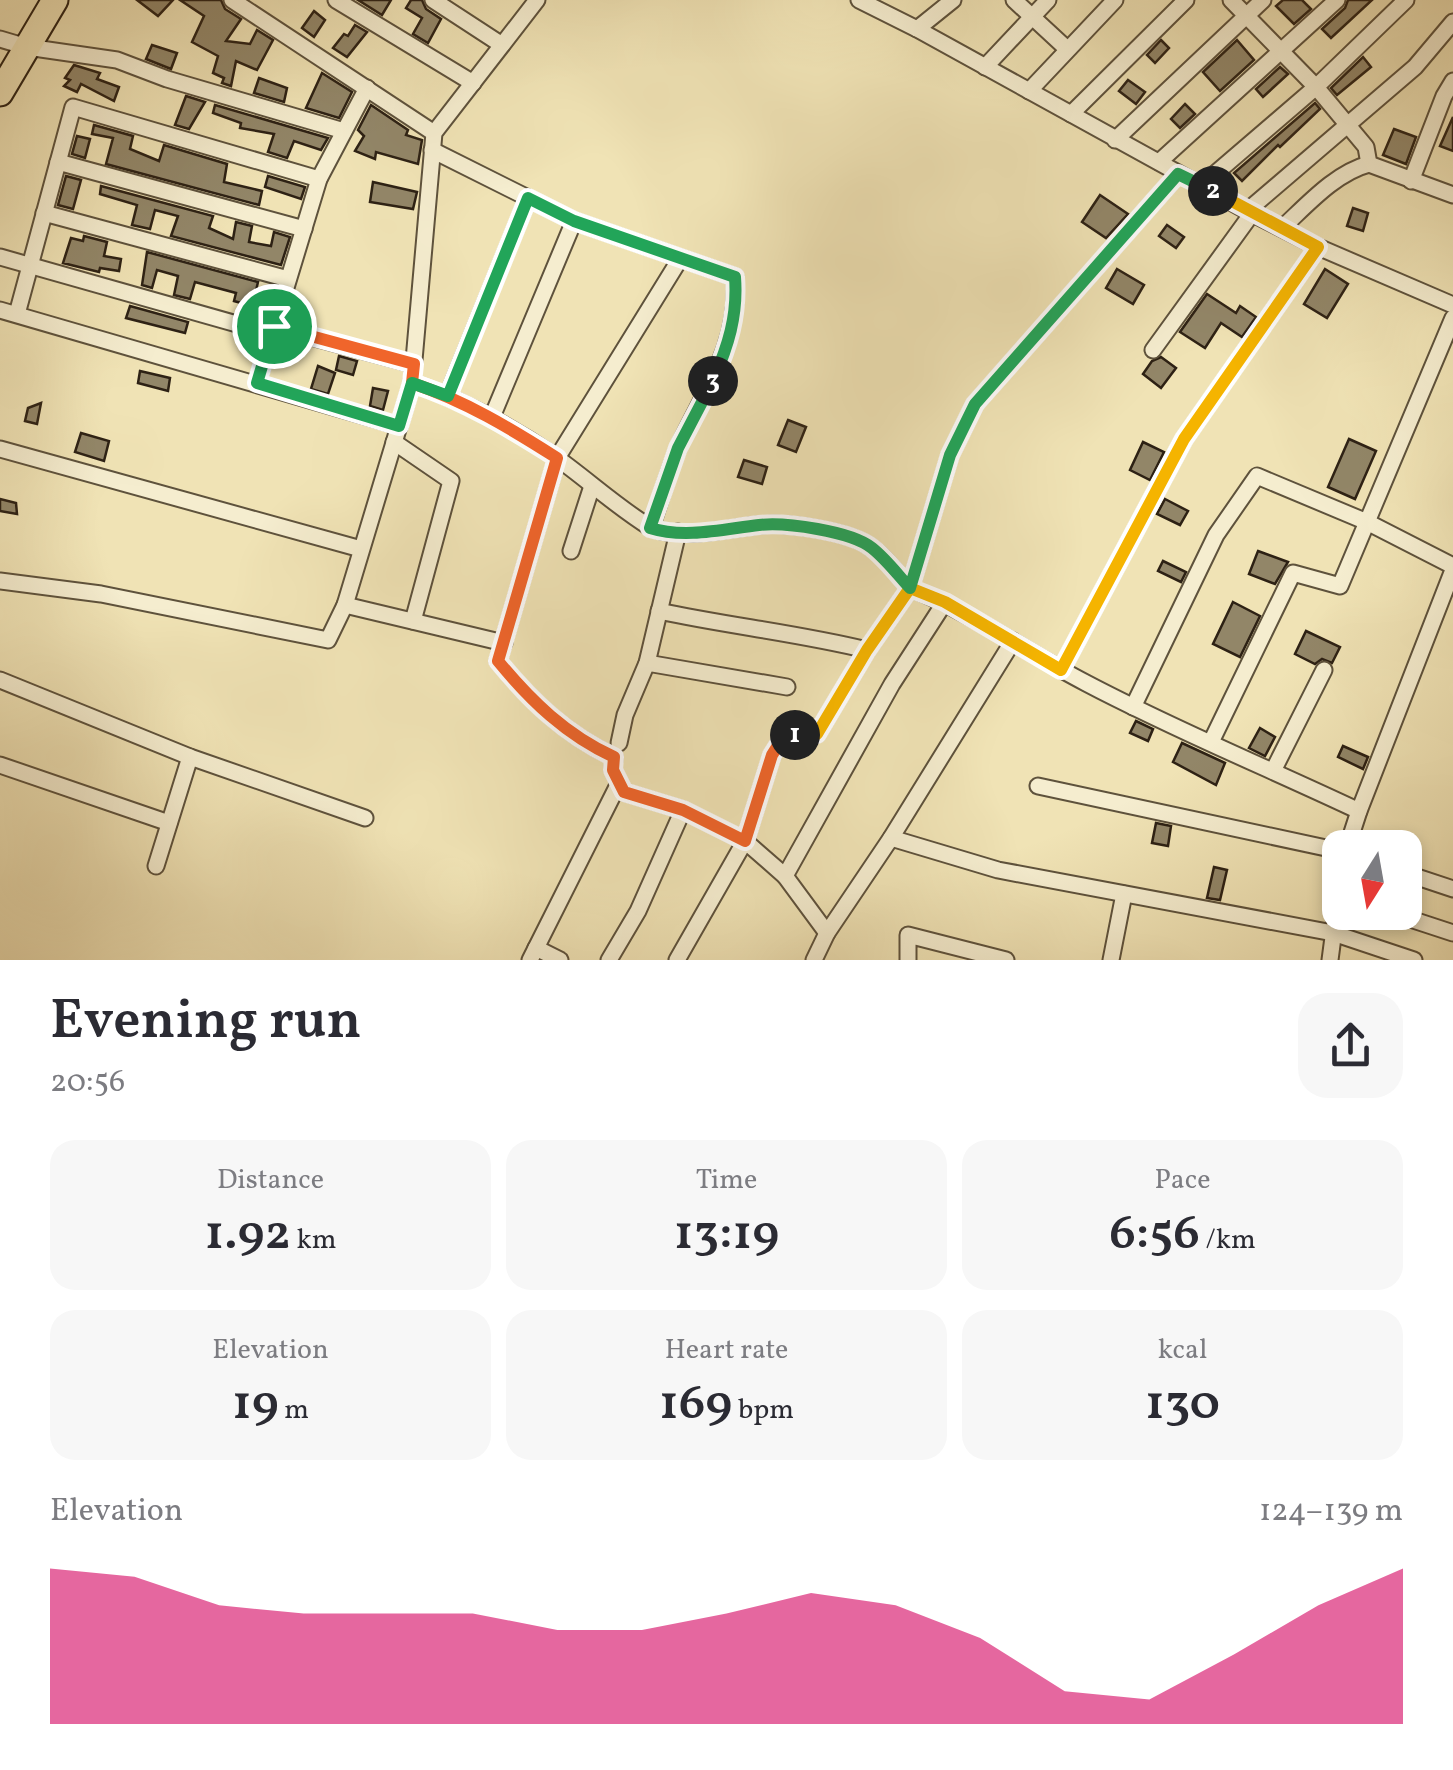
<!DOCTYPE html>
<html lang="en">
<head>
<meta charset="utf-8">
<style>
  :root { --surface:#fff; --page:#f7f7f7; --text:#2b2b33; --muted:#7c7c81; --accent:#db2777 }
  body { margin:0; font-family:Vollkorn,serif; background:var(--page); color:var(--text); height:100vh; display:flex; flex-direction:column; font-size:38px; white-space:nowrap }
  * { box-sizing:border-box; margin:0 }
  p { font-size:32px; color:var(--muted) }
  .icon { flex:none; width:55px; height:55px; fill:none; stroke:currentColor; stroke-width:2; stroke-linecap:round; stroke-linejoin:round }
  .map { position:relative; height:960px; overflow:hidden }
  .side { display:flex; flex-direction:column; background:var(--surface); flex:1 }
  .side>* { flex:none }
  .needle { width:65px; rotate:191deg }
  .controls { position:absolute; left:1322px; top:830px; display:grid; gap:20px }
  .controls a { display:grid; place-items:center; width:100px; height:100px; border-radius:20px; background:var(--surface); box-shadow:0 5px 15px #0003; font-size:50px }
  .pin { position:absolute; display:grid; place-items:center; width:85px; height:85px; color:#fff; margin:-42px; border:5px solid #fff; border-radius:50%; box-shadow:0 2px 10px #0007 }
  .km { position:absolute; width:50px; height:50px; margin:-25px; border-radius:50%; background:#222; color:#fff; font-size:28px; line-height:50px; text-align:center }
  .round { display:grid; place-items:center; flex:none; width:105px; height:105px; border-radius:30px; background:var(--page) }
  .summary { display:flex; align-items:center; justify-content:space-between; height:170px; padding:0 50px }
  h1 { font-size:55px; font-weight:600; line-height:75px }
  .figures { display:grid; grid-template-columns:repeat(3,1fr); gap:15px; height:170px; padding:10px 50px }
  .figures div { display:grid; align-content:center; border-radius:25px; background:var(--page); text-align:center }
  .figures b { font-size:50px; font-weight:600 }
  .figures small { font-size:28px; font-weight:400 }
  .figures p { font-size:28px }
  .chart { height:280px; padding:20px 50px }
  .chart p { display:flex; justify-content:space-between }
  .chart svg { width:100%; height:180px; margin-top:10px; fill:var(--accent); opacity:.7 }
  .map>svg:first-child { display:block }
</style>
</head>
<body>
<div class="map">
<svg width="1453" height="960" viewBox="0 0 1453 960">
  <rect width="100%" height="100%" fill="#f0e3b5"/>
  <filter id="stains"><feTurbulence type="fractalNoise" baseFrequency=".002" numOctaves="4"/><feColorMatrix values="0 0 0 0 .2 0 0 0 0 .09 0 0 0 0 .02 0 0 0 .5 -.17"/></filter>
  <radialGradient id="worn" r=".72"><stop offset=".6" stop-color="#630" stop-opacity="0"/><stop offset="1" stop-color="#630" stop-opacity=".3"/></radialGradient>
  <!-- building -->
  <g fill="#928668" stroke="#2d2114" stroke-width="2.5">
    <path d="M137,0h36l-15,16z"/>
    <path d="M180,0h41l4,9 16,10 -15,22 24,3 7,-14 16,10 -16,30 -21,-9 -5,25 -9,-3 2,-5 -11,-5 5,-17 -26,-14 12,-26z"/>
    <path d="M358,0h33l-9,15z"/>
    <path d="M411,0h11l4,9 15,10 -13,24 -15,-9 9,-16 -16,-10z"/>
    <path d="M1283,0h19l9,9 -17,15 -18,-18z"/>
    <path d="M1348,0h24l-41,38 -9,-9 23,-21z"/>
    <path d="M314,11l11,9 -11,17 -12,-9z"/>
    <path d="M355,25l12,7 -20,25 -14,-9 11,-14 4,2z"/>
    <path d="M1161,40l8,8 -14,15 -8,-8z"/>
    <path d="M1237,40l17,20 -34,31 -17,-19z"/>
    <path d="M152,45l25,8 -6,16 -25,-10z"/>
    <path d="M1363,57l8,10 -34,28 -6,-7z"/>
    <path d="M74,65l26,8 -3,6 22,8 -5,14 -33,-17 -4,8 -13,-6 6,-6 -5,-2z"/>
    <path d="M1280,67l8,7 -25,23 -7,-8z"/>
    <path d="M322,73l30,19 -13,26 -33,-10z"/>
    <path d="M259,78l28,10 -3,14 -30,-9z"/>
    <path d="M1128,80l17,12 -9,12 -17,-13z"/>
    <path d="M186,96l19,6 -16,27 -14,-4z"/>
    <path d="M1315,103l5,6 -40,38 -2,-2 -36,36 -8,-8z"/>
    <path d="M1185,104l10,10 -15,14 -9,-9z"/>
    <path d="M215,105l113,33 -7,12 -27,-9 -7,17 -19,-6 6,-18 -34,-6 1,-5 -28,-10z"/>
    <path d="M371,105l37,25 -2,5 16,5 -4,24 -42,-12 -1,7 -20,-8 9,-15 -6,-6z"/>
    <path d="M1453,117v34l-13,-5z"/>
    <path d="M94,125l39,11 -3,13 29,12 5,-16 63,19 -3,18 38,9 -3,14 -153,-41 7,-26 -21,-4z"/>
    <path d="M1394,129l22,8 -10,27 -23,-9z"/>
    <path d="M77,136l13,3 -5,19 -13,-4z"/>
    <path d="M66,176l15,4 -8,29 -15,-4z"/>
    <path d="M268,176l37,11 -4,12 -36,-12z"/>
    <path d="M373,182l44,10 -4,17 -43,-7z"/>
    <path d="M101,186l112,30 -4,12 24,11 3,-17 16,4 -3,16 22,4 3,-14 16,5 -9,28 -110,-29 7,-20 -23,-6 -5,19 -18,-4 5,-20 -37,-11z"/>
    <path d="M1100,195l28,19 -22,24 -24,-16z"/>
    <path d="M1353,208l15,5 -5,18 -16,-5z"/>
    <path d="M1167,225l17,12 -8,11 -17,-12z"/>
    <path d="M84,236l23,6 -3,14 17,3 -2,12 -19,-3 -1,4 -36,-9 8,-25 12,3z"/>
    <path d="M147,252l111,30 -3,13 16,4 -7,21 -23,-6 4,-10 -11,-3 2,-8 -41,-11 -5,17 -16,-4 4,-19 -21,-6 -5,18 -10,-3z"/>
    <path d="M1117,269l27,16 -11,19 -27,-16z"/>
    <path d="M1325,269l23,15 -21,34 -23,-14z"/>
    <path d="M1207,294l29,19 4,-7 16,11 -14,20 -21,-14 -16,25 -25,-16z"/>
    <path d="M130,306l58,16 -3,11 -59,-15z"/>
    <path d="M339,356l18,5 -4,14 -17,-5z"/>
    <path d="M1161,357l15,11 -15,20 -18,-14 9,-13z"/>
    <path d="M318,366l17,7 -7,21 -17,-5z"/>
    <path d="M140,371l30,7 -2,13 -30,-8z"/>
    <path d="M373,388l15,3 -5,19 -13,-4z"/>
    <path d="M41,403l-4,21 -12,-3 3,-13z"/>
    <path d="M788,420l18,7 -10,25 -18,-7z"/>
    <path d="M81,433l28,8 -5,20 -29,-9z"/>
    <path d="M1349,439l27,12 -21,48 -27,-12z"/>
    <path d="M1143,442l21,10 -14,28 -20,-10z"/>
    <path d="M744,460l23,7 -5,17 -24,-7z"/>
    <path d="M0,499l16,4 1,11 -17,-3z"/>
    <path d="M1165,499l23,12 -8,14 -23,-11z"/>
    <path d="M1258,551l30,11 -13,22 -26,-10z"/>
    <path d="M1163,561l23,11 -5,10 -23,-11z"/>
    <path d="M1233,602l27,14 -20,41 -27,-13z"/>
    <path d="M1306,631l34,16 -8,16 -10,-4 -7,5 -20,-10z"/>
    <path d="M1136,721l17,8 -5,12 -18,-8z"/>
    <path d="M1260,728l15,9 -10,19 -16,-8z"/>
    <path d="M1182,743l43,20 -9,22 -43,-23z"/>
    <path d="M1343,746l25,11 -5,12 -25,-12z"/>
    <path d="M1156,823l15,3 -3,20 -16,-3z"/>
    <path d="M1214,867l13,3 -7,30 -13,-2z"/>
  </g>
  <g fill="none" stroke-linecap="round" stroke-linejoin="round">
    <defs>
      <g id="minor">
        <path d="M232,0l202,133"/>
        <path d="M336,0l137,83"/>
        <path d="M433,0l69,45"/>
        <path d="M859,0l58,29 330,182 71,36 135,58"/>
        <path d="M1014,0l53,49"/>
        <path d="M1231,0l85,87 50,60 3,17 84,31"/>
        <path d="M917,29l36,-29"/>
        <path d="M0,39l27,8 90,13 50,19 177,52"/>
        <path d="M985,67l63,-67"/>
        <path d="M1029,91l86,-91"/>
        <path d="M1071,114l115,-114"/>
        <path d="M1115,140l148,-140"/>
        <path d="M432,150l142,71 161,56c5,66 -30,112 -56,169 -11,27 -19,55 -28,82"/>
        <path d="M58,162l246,67"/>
        <path d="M1159,162l178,-162"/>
        <path d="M1178,174l-203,230 -25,51 -40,133c62,25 116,64 176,95 89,47 182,85 273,128l94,-241"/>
        <path d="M1411,181l33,-85 9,-15"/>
        <path d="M1202,185l114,-98 90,-87"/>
        <path d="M1247,211l168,-144 38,-45"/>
        <path d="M44,213l244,66"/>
        <path d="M1282,228c25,-23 53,-55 87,-64"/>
        <path d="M0,257l272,77"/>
        <path d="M680,259l-123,199 -59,203c33,40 68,74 116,96l-1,13 11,22 59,18 62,31 40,35"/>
        <path d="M0,310l399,116"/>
        <path d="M17,314l56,-207 246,72"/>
        <path d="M274,327l139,37"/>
        <path d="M1153,350l100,-138"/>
        <path d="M257,383l62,-204 48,-91"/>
        <path d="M412,383c52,18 100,44 145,75 32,23 60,49 94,70 34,12 73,1 108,-3 26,-3 92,6 113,23 14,10 26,27 38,40l-43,62 -50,84 -33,2 -12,19 -27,86 -68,119"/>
        <path d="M448,395l80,-197"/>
        <path d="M492,417l82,-196"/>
        <path d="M394,442l57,39 -38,140"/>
        <path d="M0,449l361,100"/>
        <path d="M571,551l21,-65"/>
        <path d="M0,581l101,13 227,46 17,-35 67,-222 22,-250 103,-133"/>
        <path d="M345,605l159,38"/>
        <path d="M659,611c69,15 139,22 208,39"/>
        <path d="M647,663l140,24"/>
        <path d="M1061,670l123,-231 134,-192"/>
        <path d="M0,680l190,77 175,61"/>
        <path d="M1133,707l83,-172 41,-59 110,46 86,44"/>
        <path d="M1211,742l82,-169 47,13 113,-268"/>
        <path d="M619,743l6,-28 22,-52 31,-131"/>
        <path d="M0,765l169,58"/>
        <path d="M1273,771l51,-101"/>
        <path d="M1038,786l302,65"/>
        <path d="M891,838l107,32 335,63 81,27"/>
        <path d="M1347,848l12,-37"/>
        <path d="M156,866l34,-109"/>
        <path d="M1405,873l48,16"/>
        <path d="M1389,912l64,21"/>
        <path d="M827,933l-42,-57 107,-192 53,-82"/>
        <path d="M536,948l24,12"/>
        <path d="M530,960l89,-177"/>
        <path d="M609,960l29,-49 45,-101"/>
        <path d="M814,960l13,-27 64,-95 122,-197"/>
        <path d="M908,960v-25l98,25"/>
        <path d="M1111,960l13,-66"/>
        <path d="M1330,960l10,-76"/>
      </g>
      <path id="primary" d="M0,93l55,-93"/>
    </defs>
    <!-- minor casing -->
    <use href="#minor" stroke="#5e523c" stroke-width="19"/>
    <!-- primary casing -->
    <use href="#primary" stroke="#2d2114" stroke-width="29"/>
    <!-- minor -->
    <use href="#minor" stroke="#f5edcf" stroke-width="15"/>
    <!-- primary -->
    <use href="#primary" stroke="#f0e3b5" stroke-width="25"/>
  </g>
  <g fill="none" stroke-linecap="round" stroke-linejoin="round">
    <defs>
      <path id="split-1" d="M274,326l140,38 -2,19c53,18 98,45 145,75l-59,203c33,40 68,74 116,96l-1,13 11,22 59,18 62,31 27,-86 12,-19 11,-1"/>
      <path id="split-2" d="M795,735l22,-1 50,-84 43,-62 35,14 116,68 123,-231 134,-192 -105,-56"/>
      <path id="split-3" d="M713,381l-35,67 -28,80c35,11 74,1 109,-3 26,-3 92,6 113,23 14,11 26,27 38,40l40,-133 25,-51 203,-230 35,17"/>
      <path id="split-4" d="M274,326l-17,57 142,43 13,-43 36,13 80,-198 46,23 161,56c3,39 -7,69 -22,104"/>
    </defs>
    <!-- split-1 casing -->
    <use href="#split-1" stroke="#fff" stroke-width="20"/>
    <!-- split-2 casing -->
    <use href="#split-2" stroke="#fff" stroke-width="20"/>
    <!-- split-3 casing -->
    <use href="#split-3" stroke="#fff" stroke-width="20"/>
    <!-- split-4 casing -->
    <use href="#split-4" stroke="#fff" stroke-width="20"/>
    <!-- split-1 -->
    <use href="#split-1" stroke="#f0652b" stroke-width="12"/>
    <!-- split-2 -->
    <use href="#split-2" stroke="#f5b400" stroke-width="12"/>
    <!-- split-3 -->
    <use href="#split-3" stroke="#22a559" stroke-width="12"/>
    <!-- split-4 -->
    <use href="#split-4" stroke="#22a559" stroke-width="12"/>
  </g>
  <rect width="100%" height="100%" filter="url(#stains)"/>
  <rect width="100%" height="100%" fill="url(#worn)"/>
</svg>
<div class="controls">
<a><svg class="needle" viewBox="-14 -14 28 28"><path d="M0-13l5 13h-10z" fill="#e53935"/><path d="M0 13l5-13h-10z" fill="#7c7c81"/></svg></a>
</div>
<div class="pin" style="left:274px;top:326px;background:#1e9e55"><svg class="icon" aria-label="arrive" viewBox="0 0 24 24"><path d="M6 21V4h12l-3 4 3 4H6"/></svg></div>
<b class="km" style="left:795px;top:735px">1</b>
<b class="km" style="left:1213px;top:191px">2</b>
<b class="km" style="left:713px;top:381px">3</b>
</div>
<section class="side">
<div class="summary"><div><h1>Evening run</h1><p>20:56</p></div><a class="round"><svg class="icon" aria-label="share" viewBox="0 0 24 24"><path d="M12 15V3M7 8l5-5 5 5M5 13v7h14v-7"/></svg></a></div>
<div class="figures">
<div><p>Distance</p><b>1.92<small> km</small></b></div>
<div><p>Time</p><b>13:19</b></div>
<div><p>Pace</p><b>6:56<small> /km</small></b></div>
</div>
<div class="figures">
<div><p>Elevation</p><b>19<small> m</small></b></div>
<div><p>Heart rate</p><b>169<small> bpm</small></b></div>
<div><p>kcal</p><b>130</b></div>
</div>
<div class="chart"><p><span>Elevation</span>124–139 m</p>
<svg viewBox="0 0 160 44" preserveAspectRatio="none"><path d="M0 44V6L10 8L20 15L30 17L40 17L50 17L60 21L70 21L80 17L90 12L100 15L110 23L120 36L130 38L140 27L150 15L160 6V44z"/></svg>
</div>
</section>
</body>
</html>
